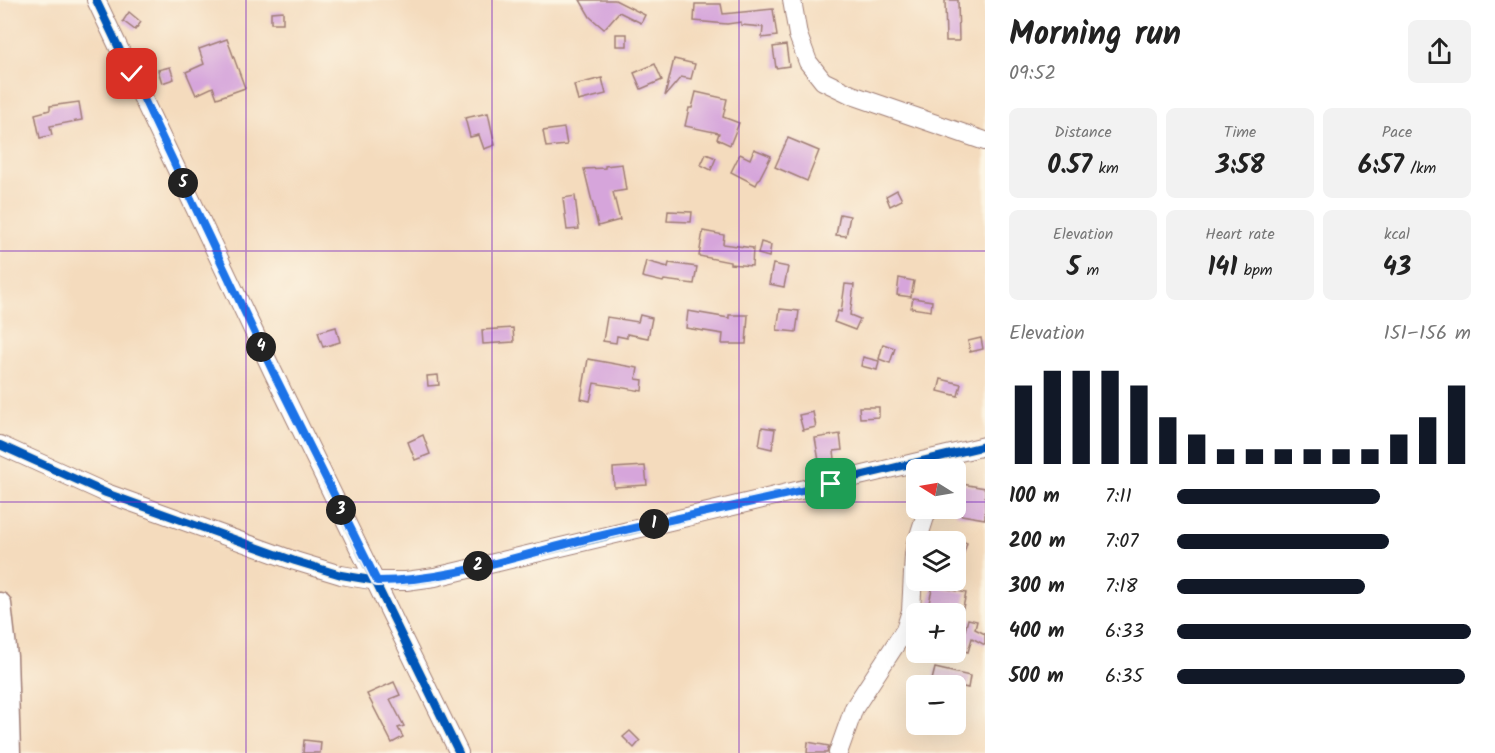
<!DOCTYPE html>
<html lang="en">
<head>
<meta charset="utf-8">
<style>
  :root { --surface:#fff; --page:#f2f2f2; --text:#222; --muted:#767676; --accent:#111827 }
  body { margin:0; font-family:Kalam,sans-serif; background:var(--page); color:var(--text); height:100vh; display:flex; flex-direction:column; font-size:22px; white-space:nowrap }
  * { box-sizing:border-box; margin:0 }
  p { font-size:20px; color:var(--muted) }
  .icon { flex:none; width:33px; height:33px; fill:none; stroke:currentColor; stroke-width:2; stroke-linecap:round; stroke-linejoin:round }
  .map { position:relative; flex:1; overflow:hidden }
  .details { display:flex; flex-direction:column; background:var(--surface); width:510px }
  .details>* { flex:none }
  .needle { width:39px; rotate:281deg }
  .fabs { position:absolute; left:906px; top:459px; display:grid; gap:12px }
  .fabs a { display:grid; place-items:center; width:60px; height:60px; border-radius:9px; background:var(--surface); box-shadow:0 6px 24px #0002; font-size:30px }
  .pin { position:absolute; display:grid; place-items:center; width:51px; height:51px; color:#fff; margin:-26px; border-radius:12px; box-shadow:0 3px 9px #0006 }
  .km { position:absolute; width:30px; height:30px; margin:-15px; border-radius:50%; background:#222; color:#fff; font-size:16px; line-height:30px; text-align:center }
  .round { display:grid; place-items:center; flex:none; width:63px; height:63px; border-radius:9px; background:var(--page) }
  .overview { display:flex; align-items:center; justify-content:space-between; height:102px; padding:0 24px }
  h1 { font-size:33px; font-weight:800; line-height:45px }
  .figures { display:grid; grid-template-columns:repeat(3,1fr); gap:9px; height:102px; padding:6px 24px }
  .figures div { display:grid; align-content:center; border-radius:9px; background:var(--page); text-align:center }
  .figures b { font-size:26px; font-weight:800 }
  .figures small { font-size:16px; font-weight:400 }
  .figures p { font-size:16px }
  .chart { height:168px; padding:12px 24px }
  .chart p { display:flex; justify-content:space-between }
  .chart svg { width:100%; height:108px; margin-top:6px; stroke:var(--accent); stroke-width:6 }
  ul { padding:0 24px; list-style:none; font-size:20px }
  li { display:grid; grid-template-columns:96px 72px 1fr; align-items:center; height:45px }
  li i { height:15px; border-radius:8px; background:var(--accent) }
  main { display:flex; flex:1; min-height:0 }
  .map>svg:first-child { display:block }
</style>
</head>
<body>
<main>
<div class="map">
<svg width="985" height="753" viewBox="0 0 985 753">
  <rect width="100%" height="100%" fill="#fcf5e5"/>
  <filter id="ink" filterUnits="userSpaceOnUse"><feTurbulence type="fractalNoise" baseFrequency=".0167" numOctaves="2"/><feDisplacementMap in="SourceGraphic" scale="12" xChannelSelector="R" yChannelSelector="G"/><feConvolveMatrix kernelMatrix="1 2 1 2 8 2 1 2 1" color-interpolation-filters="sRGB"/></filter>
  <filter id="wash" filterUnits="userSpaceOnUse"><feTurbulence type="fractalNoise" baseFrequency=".008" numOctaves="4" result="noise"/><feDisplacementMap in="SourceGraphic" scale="24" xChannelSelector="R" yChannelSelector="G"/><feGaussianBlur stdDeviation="1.35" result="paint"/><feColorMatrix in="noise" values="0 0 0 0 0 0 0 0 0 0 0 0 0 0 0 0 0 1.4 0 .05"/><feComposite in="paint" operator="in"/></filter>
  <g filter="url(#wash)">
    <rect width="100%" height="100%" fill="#f4dbbd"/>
    <g id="blocks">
      <!-- building -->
      <g fill="#d6a5db">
        <path d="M580,0h35l30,15 -4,8 -22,-11 -15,17 -14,-12z"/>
        <path d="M945,0h13l1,41h-13z"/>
        <path d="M695,4h26l2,10 50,-5 4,27 -15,2 1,-11 -22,-2v-3l-14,2 -33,-3z"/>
        <path d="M283,11v12h-12v-11z"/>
        <path d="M129,12l12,10 -6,8 -12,-9z"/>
        <rect x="616" y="34" width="11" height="12"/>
        <path d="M227,39l18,49 -28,10 -4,-11 -17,8 -10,-23 18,-8 -5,-15z"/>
        <path d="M786,45l3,21 -13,2 -3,-21z"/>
        <path d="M674,59l21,5 -4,15 -10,-2 -16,19z"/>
        <path d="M655,64l7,16 -21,9 -7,-16z"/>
        <path d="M170,67l4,12 -12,4 -4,-13z"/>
        <path d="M602,78l4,16 -28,7 -4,-16z"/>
        <path d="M696,92l31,7 -4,18 16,6 -9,22 -13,-6 2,-6 -34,-7 4,-18h3z"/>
        <path d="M79,102l3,18 -32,6 2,9 -12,3 -5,-24 15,-4v-4z"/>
        <path d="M488,113l7,32 -11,4 -5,-14 -9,2 -5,-19z"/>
        <path d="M564,128l3,17 -21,2 -3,-16z"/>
        <path d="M788,138l31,13 -12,30 -32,-14z"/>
        <path d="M754,149l17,7 -15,29 -25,-13 9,-18 10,5z"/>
        <path d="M706,154l10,4 -5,12 -10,-5z"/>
        <path d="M622,164l4,26 -13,2 7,28 -22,6 -14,-57 21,-1v-2z"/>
        <path d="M897,190l5,10 -12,6 -4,-10z"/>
        <path d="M575,196l4,33 -12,1 -4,-32z"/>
        <path d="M668,211l24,1 -1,10 -24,-1z"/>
        <path d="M840,214l10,2 -4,20 -10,-1z"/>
        <path d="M703,231l21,4 -1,9 30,4 -1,18 -22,-2v-2l-31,-6z"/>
        <path d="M761,242l10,3 -2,12 -11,-3z"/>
        <path d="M646,261l22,6 1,-4 28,4 -3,17 -30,-4 -1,2 -21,-5z"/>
        <path d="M773,264l15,3 -4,20 -15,-3z"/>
        <path d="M899,278l15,3 -3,16 -14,-2z"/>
        <path d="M845,284l9,1 -4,30 10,4 -5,11 -21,-8 4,-11 3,1z"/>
        <path d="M913,298l19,3 -1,10 -20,-3z"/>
        <path d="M780,309l19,2 -3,21 -19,-2z"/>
        <path d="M688,311l41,7v-3h19l-2,29h-24l1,-10 -37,-6z"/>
        <path d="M640,315l12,3 -4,20 -21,-4v4l-10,-2 -1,7 -13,-2 4,-24 31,5z"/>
        <path d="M336,327l4,15 -17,5 -5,-15z"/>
        <path d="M513,328l1,14 -31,2 -1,-14z"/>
        <path d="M981,338l2,11 -13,3 -2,-11z"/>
        <path d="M883,344l12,4 -5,15 -11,-4z"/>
        <path d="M863,357l16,4 -2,9 -16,-4z"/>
        <path d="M588,359l50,9 -2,11 7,1 -1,11 -48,-8 -4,18 -9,-2z"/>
        <path d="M438,375l1,10 -11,1 -1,-10z"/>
        <path d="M941,379l20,5 -3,12 -20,-5z"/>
        <path d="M859,407h20v10l-19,1z"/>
        <path d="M813,412l3,15 -13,3 -4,-15z"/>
        <path d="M762,427l13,2 -3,20 -13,-3z"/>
        <path d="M840,434l2,16 -8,1 1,8 -16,2 -4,-23z"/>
        <path d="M423,435l7,19 -15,6 -7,-18z"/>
        <path d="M645,466l2,19 -33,2 -1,-19z"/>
        <path d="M962,484l23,4v31l-29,-5v-12l3,1z"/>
        <path d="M956,539l11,4 -4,13 -7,-3z"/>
        <path d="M933,585l33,8 -4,20 -33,-10z"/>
        <path d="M968,619l9,2 -2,8 10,5v11l-13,-7 -4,14 -8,-2z"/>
        <path d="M935,668l35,8 -2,12 -36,-8z"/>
        <path d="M394,682l6,13 -10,4 14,27 -6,2 5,9 -11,6 -25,-49z"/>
        <path d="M630,731l10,10 -6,7 -11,-11z"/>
        <path d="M304,740l17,2 -1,11h-17z"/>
        <path d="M808,742l21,4 -2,7h-20z"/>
      </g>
    </g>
  </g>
  <g filter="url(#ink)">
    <use href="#blocks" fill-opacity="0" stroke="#9f7d74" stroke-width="1.5"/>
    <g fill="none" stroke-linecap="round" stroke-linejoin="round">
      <defs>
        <g id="minor">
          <path d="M96,0l177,372 186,381"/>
          <path d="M792,0l6,35 10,27 15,19 29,14 133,46"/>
          <path d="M0,445l106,48 189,68 46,14 36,6h29l29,-4 550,-131"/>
          <path d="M917,542l8,-25 6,-9"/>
          <path d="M838,753l16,-45 51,-78 6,-19 3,-56 2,-12"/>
        </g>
        <path id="major" d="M0,604l6,53 3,96"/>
      </defs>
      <!-- minor casing -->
      <use href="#minor" stroke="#9f7d74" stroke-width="20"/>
      <!-- major casing -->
      <use href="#major" stroke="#9f7d74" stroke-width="25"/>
      <!-- minor -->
      <use href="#minor" stroke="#fff" stroke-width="18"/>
      <!-- major -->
      <use href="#major" stroke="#fff" stroke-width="22"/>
      <defs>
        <g id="cycleway">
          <path d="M96,0l177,372 186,381"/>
          <path d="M0,445l106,48 189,68 46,14 36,6h29l29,-4 550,-131"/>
        </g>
      </defs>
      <!-- cycleway casing -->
      <use href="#cycleway" stroke="#fcf5e5" stroke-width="11"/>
      <!-- cycleway -->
      <use href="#cycleway" stroke="#0057b8" stroke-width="8"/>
    </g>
  </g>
  <g fill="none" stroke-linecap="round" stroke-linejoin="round" filter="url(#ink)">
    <defs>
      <path id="route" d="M132,74l141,298 104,209c69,0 137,-24 205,-41 83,-20 166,-36 249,-56"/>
    </defs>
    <!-- route casing -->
    <use href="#route" stroke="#fff" stroke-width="12"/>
    <!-- route -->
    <use href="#route" stroke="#1a73e8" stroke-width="8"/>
  </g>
  <!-- grid -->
  <path fill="none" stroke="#7b2cbf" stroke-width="1.5" stroke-opacity="0.55" d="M246,0v753M492,0v753M739,0v753M0,251h985M0,502h916M956,502h29"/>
</svg>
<div class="fabs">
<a><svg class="needle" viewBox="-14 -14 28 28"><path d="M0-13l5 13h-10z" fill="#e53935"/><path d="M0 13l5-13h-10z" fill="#767676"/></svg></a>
<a><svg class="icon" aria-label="layers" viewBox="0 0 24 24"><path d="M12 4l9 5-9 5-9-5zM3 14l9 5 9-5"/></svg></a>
<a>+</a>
<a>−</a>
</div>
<div class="pin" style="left:831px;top:484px;background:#1e9e55"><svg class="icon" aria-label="arrive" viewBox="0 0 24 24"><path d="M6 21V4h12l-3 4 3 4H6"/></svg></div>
<div class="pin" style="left:132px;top:74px;background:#d93025"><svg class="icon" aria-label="check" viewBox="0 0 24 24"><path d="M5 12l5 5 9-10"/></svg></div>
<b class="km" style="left:654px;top:524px">1</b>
<b class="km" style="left:478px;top:566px">2</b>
<b class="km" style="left:341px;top:510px">3</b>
<b class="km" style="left:261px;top:347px">4</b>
<b class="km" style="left:183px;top:183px">5</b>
</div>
<section class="details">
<div class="overview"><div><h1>Morning run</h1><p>09:52</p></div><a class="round"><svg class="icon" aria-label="share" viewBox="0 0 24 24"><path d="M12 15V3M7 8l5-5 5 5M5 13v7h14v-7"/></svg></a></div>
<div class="figures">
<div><p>Distance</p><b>0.57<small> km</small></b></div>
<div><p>Time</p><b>3:58</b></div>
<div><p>Pace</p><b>6:57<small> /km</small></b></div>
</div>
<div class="figures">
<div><p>Elevation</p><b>5<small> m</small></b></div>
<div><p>Heart rate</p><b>141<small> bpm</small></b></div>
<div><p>kcal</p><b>43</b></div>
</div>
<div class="chart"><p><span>Elevation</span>151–156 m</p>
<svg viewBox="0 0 160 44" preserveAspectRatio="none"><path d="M5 44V12M15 44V6M25 44V6M35 44V6M45 44V12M55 44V25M65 44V32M75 44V38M85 44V38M95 44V38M105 44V38M115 44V38M125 44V38M135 44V32M145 44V25M155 44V12"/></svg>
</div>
<ul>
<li><b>100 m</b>7:11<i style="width:69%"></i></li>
<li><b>200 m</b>7:07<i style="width:72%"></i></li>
<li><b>300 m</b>7:18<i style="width:64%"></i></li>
<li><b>400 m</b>6:33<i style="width:100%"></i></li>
<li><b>500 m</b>6:35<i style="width:98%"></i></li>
</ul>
</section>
</main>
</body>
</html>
